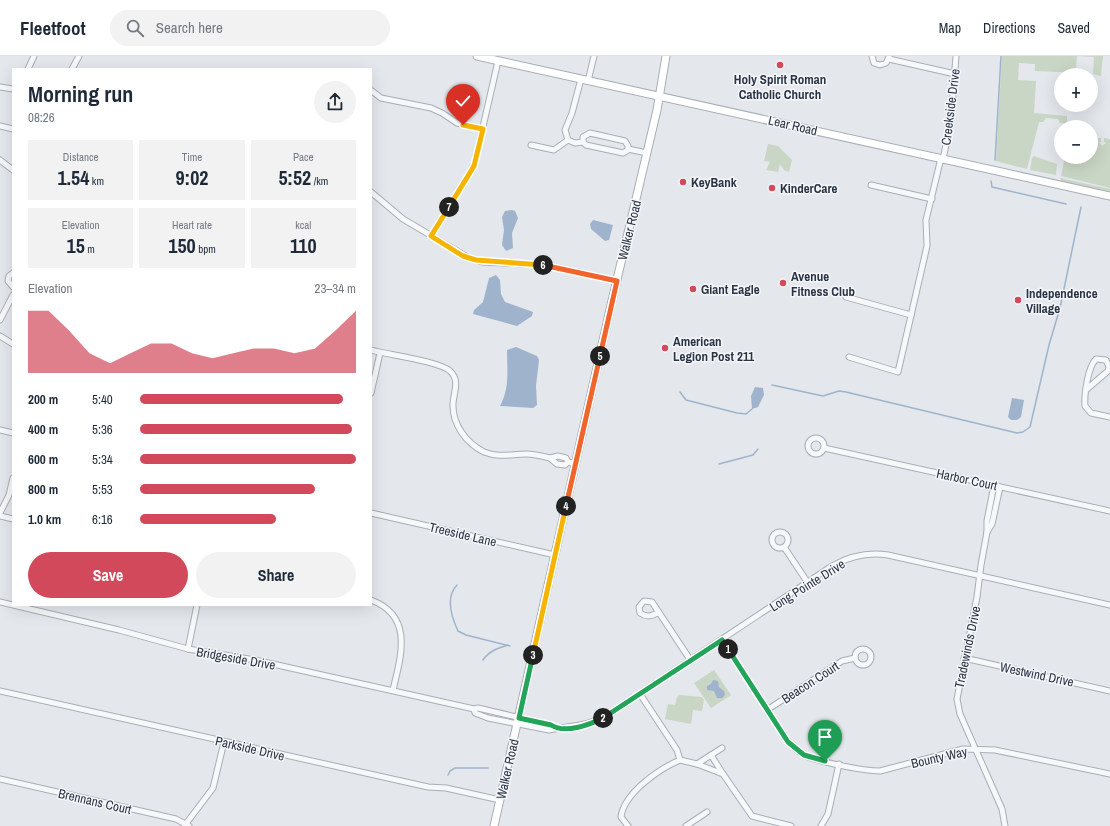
<!DOCTYPE html>
<html lang="en">
<head>
<meta charset="utf-8">
<style>
  :root { --surface:#fff; --page:#f2f2f3; --text:#1f2937; --muted:#747a83; --line:#e0e1e3; --accent:#d1495b }
  body { margin:0; font-family:"Archivo Narrow",sans-serif; background:var(--page); color:var(--text); height:100vh; display:flex; flex-direction:column; font-size:15px; white-space:nowrap }
  * { box-sizing:border-box; margin:0 }
  p { font-size:13px; color:var(--muted) }
  .icon { flex:none; width:22px; height:22px; fill:none; stroke:currentColor; stroke-width:2; stroke-linecap:round; stroke-linejoin:round }
  .map { position:relative; flex:1; overflow:hidden }
  .drawer { position:absolute; left:12px; top:12px; width:360px; height:538px; display:flex; flex-direction:column; background:var(--surface); border-radius:0px; box-shadow:0 4px 16px #0002 }
  .drawer>* { flex:none }
  .buttons { position:absolute; left:1054px; top:12px; display:grid; gap:8px }
  .buttons a { display:grid; place-items:center; width:44px; height:44px; border-radius:50%; background:var(--surface); box-shadow:0 4px 16px #0002; font-size:20px }
  .pin { position:absolute; display:grid; place-items:center; width:34px; height:34px; color:#fff; margin:-41px -17px; border-radius:50% 50% 50% 0; rotate:-45deg; box-shadow:0 0 4px #0007 }
  .pin .icon { rotate:45deg }
  .km { position:absolute; width:20px; height:20px; margin:-10px; border-radius:50%; background:#222; color:#fff; font-size:11px; line-height:20px; text-align:center }
  .round { display:grid; place-items:center; flex:none; width:42px; height:42px; border-radius:21px; background:var(--page) }
  .summary { display:flex; align-items:center; justify-content:space-between; height:68px; padding:0 16px }
  h1 { font-size:22px; font-weight:800; line-height:30px }
  .figures { display:grid; grid-template-columns:repeat(3,1fr); gap:6px; height:68px; padding:4px 16px }
  .figures div { display:grid; align-content:center; border-radius:0px; background:var(--page); text-align:center }
  .figures b { font-size:20px; font-weight:800 }
  .figures small { font-size:11px; font-weight:400 }
  .figures p { font-size:11px }
  .chart { height:112px; padding:8px 16px }
  .chart p { display:flex; justify-content:space-between }
  .chart svg { width:100%; height:72px; margin-top:4px; fill:var(--accent); opacity:.7 }
  .cta { display:flex; gap:8px; margin-top:auto; padding:8px 16px }
  .cta a { flex:1; height:46px; border-radius:24px; background:var(--accent); color:#fff; font-size:16px; font-weight:800; line-height:46px; text-align:center }
  .cta a+a { background:var(--page); color:var(--text) }
  ul { padding:0 16px; list-style:none; font-size:13px }
  li { display:grid; grid-template-columns:64px 48px 1fr; align-items:center; height:30px }
  li i { height:10px; border-radius:5px; background:var(--accent) }
  header { display:flex; align-items:center; gap:24px; box-sizing:border-box; height:56px; padding:0 20px; background:var(--surface); border-bottom:1px solid var(--line) }
  header strong { font-size:19px }
  nav { display:flex; gap:22px; margin-inline-start:auto; font-size:14px }
  .search { width:280px; height:36px; background:var(--page); display:flex; align-items:center; gap:10px; box-sizing:border-box; padding:0 14px; border-radius:22px; color:var(--muted); font-size:15px }
  .map>svg:first-child { display:block }
</style>
</head>
<body>
<header>
<strong>Fleetfoot</strong>
<div class="search"><svg class="icon" aria-label="search" viewBox="0 0 24 24"><circle cx="10" cy="10" r="6"/><path d="M15 15l6 6"/></svg>Search here</div>
<nav><a>Map</a><a>Directions</a><a>Saved</a></nav>
</header>
<div class="map">
<svg width="1110" height="770" viewBox="0 0 1110 770">
  <rect width="100%" height="100%" fill="#e4e7ec"/>
  <!-- green -->
  <g fill="#c9d6c5">
    <path d="M1002,0h103h-2l-2,20 -8,-2 1,-17 -17,-1 -1,12h4v5l-45,-2v-7l-16,-1 -1,17 18,1 -2,32 33,3v8l-7,-1 -2,-4 -12,-1 -3,4h-4l-12,47 -31,-8z"/>
    <path d="M1091,82h10v4h-2l3,4 4,-3 -2,-1v-4l6,1v49l-49,-12 4,-19h26z"/>
    <path d="M768,88l10,2 14,14 -3,12 -5,-2 -4,-6 -2,8 -12,-2 4,-8 -6,-1z"/>
    <path d="M1034,100l23,8 -1,11 -26,-5 2,-12z"/>
    <path d="M1060,122l50,11v3l-48,-10z"/>
    <path d="M714,614l17,25 -20,13 -17,-25z"/>
    <path d="M680,639l22,2 2,3 -2,11 -9,-1 -2,14 -26,-5 3,-15 7,1 2,-8z"/>
  </g>
  <!-- water -->
  <g fill="#9fb4cc">
    <path d="M512,154l3,1 3,7 -6,15 1,15 -7,3 -4,-6 2,-15 -2,-13 3,-6z"/>
    <path d="M593,164l20,5 -4,15 -4,1 -14,-12 -1,-5z"/>
    <path d="M496,219l4,5 1,14 4,8 28,10 -1,4 -15,10 -44,-12 1,-4 9,-8 6,-24z"/>
    <path d="M516,291l21,9 2,4 -3,26 1,19 -4,3 -33,-2c10,-19 7,-35 7,-56z"/>
    <path d="M755,331l8,1 1,7 -6,12 -6,2 -1,-13z"/>
    <path d="M1012,342l12,2 -3,17 -4,3h-6l-3,-3z"/>
    <path d="M713,624l5,1 1,6 5,4 1,4 -3,3h-5l-3,-7 -7,-1v-4l4,-2z"/>
  </g>
  <g fill="none" stroke-linecap="round" stroke-linejoin="round">
    <!-- stream -->
    <g stroke="#9fb4cc" stroke-width="1.5">
      <path d="M995,104l6,-104"/>
      <path d="M991,125l1,6 74,17"/>
      <path d="M772,329l51,11 16,-5 7,1 171,41 6,-1 7,-5 19,-82 11,-37 21,-101"/>
      <path d="M680,336l6,8 51,13 9,1 6,-5"/>
      <path d="M719,408l34,-9 5,-6"/>
      <path d="M457,529c-12,12 -5,33 1,46l8,4 44,11"/>
      <path d="M483,604c6,-9 15,-12 25,-15"/>
      <path d="M448,719l2,-4 5,-3h33"/>
    </g>
    <defs>
      <g id="street">
        <path d="M872,0l2,7 6,2 6,-2 3,-6"/>
        <path d="M889,3l66,15"/>
        <path d="M28,13l6,-13"/>
        <path d="M72,13l7,-13"/>
        <path d="M588,25l6,-25"/>
        <path d="M0,31l13,2"/>
        <path d="M372,35l9,7 50,10 11,5 15,10 26,6"/>
        <path d="M0,70l13,3"/>
        <path d="M590,77l35,8 3,5v4l-5,3 -37,-8 -3,-3v-5z"/>
        <path d="M568,84l7,3 8,-1"/>
        <path d="M531,89l23,5 14,-10 -3,-10 7,-17 9,-34"/>
        <path d="M628,93l19,4"/>
        <path d="M943,103l8,-38 5,-65"/>
        <path d="M0,104l13,10"/>
        <path d="M871,129l61,14"/>
        <path d="M371,136l32,27 66,39 13,4 64,3 71,16"/>
        <path d="M431,180l43,-70 24,-105"/>
        <path d="M13,217l-4,3 -1,5 5,6"/>
        <path d="M846,241l65,18"/>
        <path d="M0,264l13,-25"/>
        <path d="M0,280l13,8"/>
        <path d="M371,294c18,5 67,11 79,21 10,9 4,21 3,32 -1,21 13,40 31,49 15,6 27,2 42,2 8,0 16,2 24,4"/>
        <path d="M849,301l49,15 29,-126 -1,-26 15,-62"/>
        <path d="M1087,333l21,-18 1,-4 -3,-7 -10,-1c-8,8 -12,35 -11,47l6,7 19,4"/>
        <path d="M371,337l9,-40"/>
        <path d="M0,374l13,3"/>
        <circle cx="816" cy="390" r="8"/>
        <path d="M824,392l286,63"/>
        <path d="M568,406l-2,-4 -8,-2 -8,2 7,6 8,1 3,-3 8,2"/>
        <path d="M994,429l-7,36v11l-6,33 -4,32 -20,102 3,15 42,95 3,17"/>
        <path d="M0,457l9,-18 4,-17"/>
        <path d="M371,457l184,42"/>
        <path d="M0,460l13,3"/>
        <circle cx="780" cy="484" r="8"/>
        <path d="M987,476l5,-8 8,-37"/>
        <path d="M784,491l24,36"/>
        <path d="M371,544c43,16 30,56 22,90"/>
        <path d="M0,546l119,28 69,19 67,11 219,49 4,-1 73,17 4,3"/>
        <path d="M659,556c-7,4 -12,6 -19,1l-1,-6 5,-6 8,1 39,59"/>
        <path d="M722,584l65,100c5,6 10,11 17,15 15,7 59,16 76,16l83,-22 32,1 115,24"/>
        <circle cx="863" cy="601" r="8"/>
        <path d="M188,593l9,-44"/>
        <path d="M964,602l146,33"/>
        <path d="M0,635l428,96 18,1 54,12"/>
        <path d="M474,653l1,4 13,5 61,12c24,-5 40,-3 63,-18l220,-146c18,-10 36,-14 56,-11l222,50"/>
        <path d="M767,654l75,-49 13,-3"/>
        <path d="M711,699l12,19"/>
        <path d="M680,704l17,4 26,10 29,42 39,10"/>
        <path d="M697,708l25,-16"/>
        <path d="M0,723l176,40 13,7"/>
        <path d="M185,769l28,-37 11,-46"/>
        <path d="M628,770l-7,-9c3,-24 38,-48 59,-57l-3,-10 -37,-56"/>
        <path d="M686,770l21,-14"/>
        <path d="M821,770l7,-12 11,-50"/>
      </g>
      <g id="secondary">
        <path d="M477,0l633,140"/>
        <path d="M494,770l117,-521 46,-195 9,-54"/>
      </g>
    </defs>
    <!-- street casing -->
    <use href="#street" stroke="#a9aeb7" stroke-width="7"/>
    <!-- secondary casing -->
    <use href="#secondary" stroke="#a9aeb7" stroke-width="9"/>
    <!-- street -->
    <use href="#street" stroke="#f7f8fa" stroke-width="5"/>
    <!-- secondary -->
    <use href="#secondary" stroke="#fff" stroke-width="7"/>
  </g>
  <g fill="none" stroke-linecap="round" stroke-linejoin="round">
    <defs>
      <path id="split-1" d="M728,593l60,93 16,13 21,6"/>
      <path id="split-2" d="M603,662l119,-78 6,9"/>
      <path id="split-3" d="M533,599l-14,63 32,7c14,9 38,0 52,-7"/>
      <path id="split-4" d="M533,599l33,-149"/>
      <path id="split-5" d="M566,450l34,-150"/>
      <path id="split-6" d="M543,209l74,16 -17,75"/>
      <path id="split-7" d="M449,151l-18,29 32,20 13,4 67,5"/>
      <path id="split-8" d="M449,151l25,-41 9,-37 -20,-4"/>
    </defs>
    <!-- split-1 casing -->
    <use href="#split-1" stroke="#fff" stroke-width="8"/>
    <!-- split-2 casing -->
    <use href="#split-2" stroke="#fff" stroke-width="8"/>
    <!-- split-3 casing -->
    <use href="#split-3" stroke="#fff" stroke-width="8"/>
    <!-- split-4 casing -->
    <use href="#split-4" stroke="#fff" stroke-width="8"/>
    <!-- split-5 casing -->
    <use href="#split-5" stroke="#fff" stroke-width="8"/>
    <!-- split-6 casing -->
    <use href="#split-6" stroke="#fff" stroke-width="8"/>
    <!-- split-7 casing -->
    <use href="#split-7" stroke="#fff" stroke-width="8"/>
    <!-- split-8 casing -->
    <use href="#split-8" stroke="#fff" stroke-width="8"/>
    <!-- split-1 -->
    <use href="#split-1" stroke="#22a559" stroke-width="5"/>
    <!-- split-2 -->
    <use href="#split-2" stroke="#22a559" stroke-width="5"/>
    <!-- split-3 -->
    <use href="#split-3" stroke="#22a559" stroke-width="5"/>
    <!-- split-4 -->
    <use href="#split-4" stroke="#f5b400" stroke-width="5"/>
    <!-- split-5 -->
    <use href="#split-5" stroke="#f0652b" stroke-width="5"/>
    <!-- split-6 -->
    <use href="#split-6" stroke="#f0652b" stroke-width="5"/>
    <!-- split-7 -->
    <use href="#split-7" stroke="#f5b400" stroke-width="5"/>
    <!-- split-8 -->
    <use href="#split-8" stroke="#f5b400" stroke-width="5"/>
  </g>
  <!-- markers -->
  <g fill="#d1495b" stroke="#f4f6f9" stroke-width="1.5">
    <circle cx="780" cy="9" r="4"/>
    <circle cx="683" cy="126" r="4"/>
    <circle cx="772" cy="132" r="4"/>
    <circle cx="783" cy="227" r="4"/>
    <circle cx="693" cy="233" r="4"/>
    <circle cx="1018" cy="244" r="4"/>
    <circle cx="665" cy="292" r="4"/>
  </g>
  <g text-anchor="middle" stroke-width="3" stroke-linejoin="round" paint-order="stroke">
    <!-- poi labels -->
    <g font-size="13" font-weight="bold" fill="#2b3445" stroke="#f4f6f9" text-anchor="start">
      <text x="780" y="28" text-anchor="middle">Holy Spirit Roman<tspan x="780" dy="15">Catholic Church</tspan></text>
      <text x="691" y="131">KeyBank</text>
      <text x="780" y="137">KinderCare</text>
      <text x="791" y="225">Avenue<tspan x="791" dy="15">Fitness Club</tspan></text>
      <text x="701" y="238">Giant Eagle</text>
      <text x="1026" y="242">Independence<tspan x="1026" dy="15">Village</tspan></text>
      <text x="673" y="290">American<tspan x="673" dy="15">Legion Post 211</tspan></text>
    </g>
    <!-- street labels -->
    <g font-size="13" fill="#2b3445" stroke="#f4f6f9">
      <text transform="translate(950 51) rotate(-83)" y="5">Creekside Drive</text>
      <text transform="translate(793 69) rotate(13)" y="5">Lear Road</text>
      <text transform="translate(629 174) rotate(-76)" y="5">Walker Road</text>
      <text transform="translate(967 423) rotate(12)" y="5">Harbor Court</text>
      <text transform="translate(463 478) rotate(13)" y="5">Treeside Lane</text>
      <text transform="translate(807 529) rotate(-32)" y="5">Long Pointe Drive</text>
      <text transform="translate(967 591) rotate(-78)" y="5">Tradewinds Drive</text>
      <text transform="translate(236 602) rotate(10)" y="5">Bridgeside Drive</text>
      <text transform="translate(1037 618) rotate(12)" y="5">Westwind Drive</text>
      <text transform="translate(810 626) rotate(-33)" y="5">Beacon Court</text>
      <text transform="translate(250 692) rotate(13)" y="5">Parkside Drive</text>
      <text transform="translate(939 701) rotate(-13)" y="5">Bounty Way</text>
      <text transform="translate(507 713) rotate(-77)" y="5">Walker Road</text>
      <text transform="translate(95 745) rotate(13)" y="5">Brennans Court</text>
    </g>
  </g>
</svg>
<div class="buttons">
<a>+</a>
<a>−</a>
</div>
<div class="pin" style="left:825px;top:705px;background:#1e9e55"><svg class="icon" aria-label="arrive" viewBox="0 0 24 24"><path d="M6 21V4h12l-3 4 3 4H6"/></svg></div>
<div class="pin" style="left:463px;top:69px;background:#d93025"><svg class="icon" aria-label="check" viewBox="0 0 24 24"><path d="M5 12l5 5 9-10"/></svg></div>
<b class="km" style="left:728px;top:593px">1</b>
<b class="km" style="left:603px;top:662px">2</b>
<b class="km" style="left:533px;top:599px">3</b>
<b class="km" style="left:566px;top:450px">4</b>
<b class="km" style="left:600px;top:300px">5</b>
<b class="km" style="left:543px;top:209px">6</b>
<b class="km" style="left:449px;top:151px">7</b>
<section class="drawer">
<div class="summary"><div><h1>Morning run</h1><p>08:26</p></div><a class="round"><svg class="icon" aria-label="share" viewBox="0 0 24 24"><path d="M12 15V3M7 8l5-5 5 5M5 13v7h14v-7"/></svg></a></div>
<div class="figures">
<div><p>Distance</p><b>1.54<small> km</small></b></div>
<div><p>Time</p><b>9:02</b></div>
<div><p>Pace</p><b>5:52<small> /km</small></b></div>
</div>
<div class="figures">
<div><p>Elevation</p><b>15<small> m</small></b></div>
<div><p>Heart rate</p><b>150<small> bpm</small></b></div>
<div><p>kcal</p><b>110</b></div>
</div>
<div class="chart"><p><span>Elevation</span>23–34 m</p>
<svg viewBox="0 0 160 44" preserveAspectRatio="none"><path d="M0 44V6L10 6L20 18L30 32L40 38L50 32L60 26L70 26L80 32L90 35L100 32L110 29L120 29L130 32L140 29L150 18L160 6V44z"/></svg>
</div>
<ul>
<li><b>200 m</b>5:40<i style="width:94%"></i></li>
<li><b>400 m</b>5:36<i style="width:98%"></i></li>
<li><b>600 m</b>5:34<i style="width:100%"></i></li>
<li><b>800 m</b>5:53<i style="width:81%"></i></li>
<li><b>1.0 km</b>6:16<i style="width:63%"></i></li>
</ul>
<div class="cta"><a>Save</a><a>Share</a></div>
</section>
</div>
</body>
</html>
